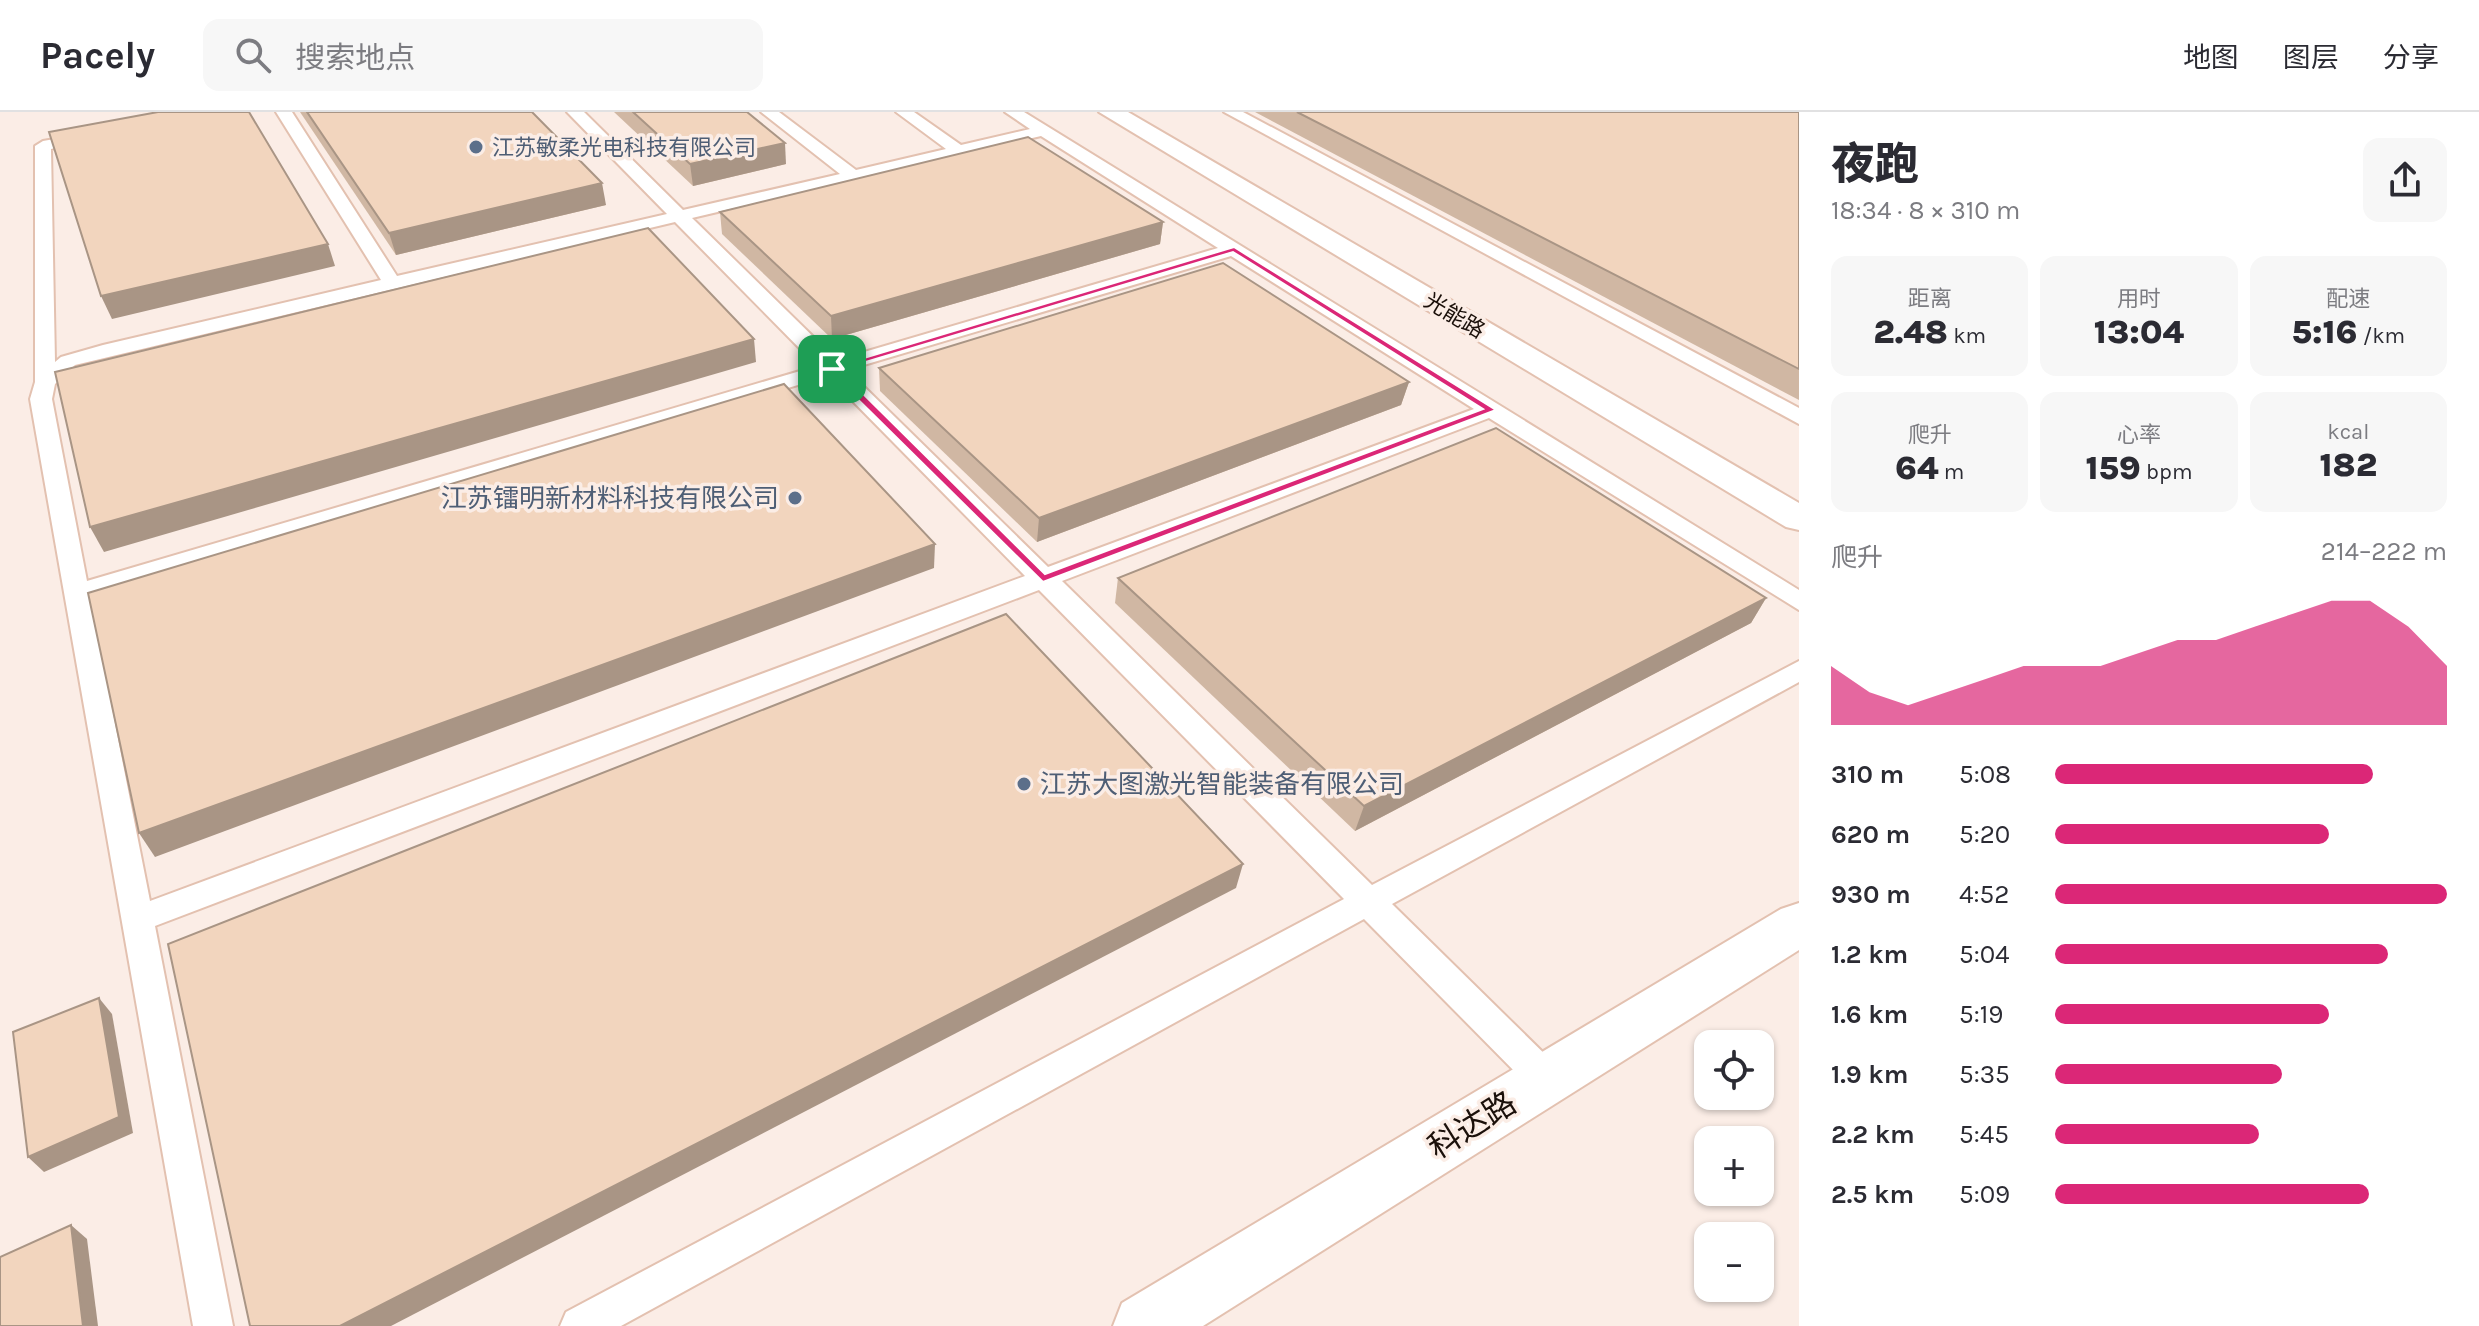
<!DOCTYPE html>
<html lang="zh">
<head>
<meta charset="utf-8">
<style>
  :root { --surface:#fff; --page:#f7f7f7; --text:#2b2b33; --muted:#7c7c81; --line:#e1e1e2; --accent:#db2777 }
  body { margin:0; font-family:Karla,"Noto Sans SC",sans-serif; background:var(--page); color:var(--text); height:100vh; display:flex; flex-direction:column; font-size:30px; white-space:nowrap }
  * { box-sizing:border-box; margin:0 }
  p { font-size:26px; color:var(--muted) }
  .icon { flex:none; width:44px; height:44px; fill:none; stroke:currentColor; stroke-width:2; stroke-linecap:round; stroke-linejoin:round }
  .map { position:relative; flex:1; overflow:hidden }
  .details { display:flex; flex-direction:column; background:var(--surface); width:680px }
  .details>* { flex:none }
  .buttons { position:absolute; left:1694px; top:918px; display:grid; gap:16px }
  .buttons a { display:grid; place-items:center; width:80px; height:80px; border-radius:16px; background:var(--surface); box-shadow:0 2px 6px #0004; font-size:40px }
  .pin { position:absolute; display:grid; place-items:center; width:68px; height:68px; color:#fff; margin:-34px; border-radius:16px; box-shadow:0 4px 12px #0006 }
  .round { display:grid; place-items:center; flex:none; width:84px; height:84px; border-radius:16px; background:var(--page) }
  .overview { display:flex; align-items:center; justify-content:space-between; height:136px; padding:0 32px }
  h1 { font-size:44px; font-weight:800; line-height:60px }
  .stats { display:grid; grid-template-columns:repeat(3,1fr); gap:12px; height:136px; padding:8px 32px }
  .stats div { display:grid; align-content:center; border-radius:16px; background:var(--page); text-align:center }
  .stats b { font-size:34px; font-weight:800 }
  .stats small { font-size:22px; font-weight:400 }
  .stats p { font-size:22px }
  .chart { height:224px; padding:16px 32px }
  .chart p { display:flex; justify-content:space-between }
  .chart svg { width:100%; height:144px; margin-top:8px; fill:var(--accent); opacity:.7 }
  ul { padding:0 32px; list-style:none; font-size:26px }
  li { display:grid; grid-template-columns:128px 96px 1fr; align-items:center; height:60px }
  li i { height:20px; border-radius:10px; background:var(--accent) }
  header { display:flex; align-items:center; gap:48px; box-sizing:border-box; height:112px; padding:0 40px; background:var(--surface); border-bottom:2px solid var(--line) }
  header strong { font-size:38px }
  nav { display:flex; gap:44px; margin-inline-start:auto; font-size:28px }
  .search { width:560px; height:72px; background:var(--page); display:flex; align-items:center; gap:20px; box-sizing:border-box; padding:0 28px; border-radius:16px; color:var(--muted); font-size:30px }
  main { display:flex; flex:1; min-height:0 }
  .map>svg:first-child { display:block }
</style>
</head>
<body>
<header>
<strong>Pacely</strong>
<div class="search"><svg class="icon" aria-label="search" viewBox="0 0 24 24"><circle cx="10" cy="10" r="6"/><path d="M15 15l6 6"/></svg>搜索地点</div>
<nav><a>地图</a><a>图层</a><a>分享</a></nav>
</header>
<main>
<div class="map">
<svg width="1799" height="1214" viewBox="0 0 1799 1214">
  <rect width="100%" height="100%" fill="#fbede6"/>
  <g fill="none" stroke-linecap="round" stroke-linejoin="round">
    <defs>
      <g id="service">
        <path d="M276,0h16l105,164 270,-62 -100,-102h17l99,98 157,-36 -79,-62h18l77,58 90,-21 -50,-37h18l47,33 69,-16 -25,-17h19l775,478v20l-310,-192 -427,163 310,304 427,-224v21l-407,222 167,164 5,11 -5,11 -13,5 -13,-5 -169,-171 -743,407h-61l6,-14 778,-413 -305,-309 -884,336 78,400h-40l-163,-927 5,-17v-236l8,-5 46,-8 8,5 -46,11 4,213 6,-5 42,-12 278,-65zM1041,24l177,112 -381,112 -145,-142zM675,110l142,144 -730,215 -35,-182 3,-15 20,-19zM1231,144l243,153 -426,158 -201,-197zM828,264l197,200 -875,325 -60,-304z"/>
        <path d="M1224,0h19l556,296v16z"/>
      </g>
      <g id="tertiary">
        <path d="M1099,0h29l671,391v27l-13,-3z"/>
        <path d="M1799,791v47l-596,376h-90l9,-23 659,-394z"/>
      </g>
    </defs>
    <!-- service casing -->
    <use href="#service" stroke="#e3c1b0" stroke-width="4"/>
    <!-- tertiary casing -->
    <use href="#tertiary" stroke="#e3c1b0" stroke-width="4"/>
    <!-- service -->
    <use href="#service" fill="#fff" fill-rule="evenodd"/>
    <!-- tertiary -->
    <use href="#tertiary" fill="#fff" fill-rule="evenodd"/>
  </g>
  <!-- wall -->
  <g fill="#d0b7a3">
    <path d="M300,0h232l74,93 -210,50z"/>
    <path d="M614,0h133l39,52 -93,22z"/>
    <path d="M1255,0h544v288z"/>
    <path d="M720,100l443,10 -3,22 -328,95 -110,-105z"/>
    <path d="M879,256l530,14 -8,23 -364,137 -157,-151z"/>
    <path d="M1118,466l648,20 -15,25 -396,208 -240,-228z"/>
  </g>
  <!-- shaded-wall -->
  <g fill="#a99585">
    <path d="M785,31l1,21 -93,22 -3,-22z"/>
    <path d="M602,71l4,22 -210,50 -7,-22z"/>
    <path d="M1163,110l-3,22 -328,95 -1,-23z"/>
    <path d="M328,132l7,22 -223,53 -11,-23z"/>
    <path d="M754,227l2,23 -652,190 -14,-25z"/>
    <path d="M1409,270l-8,23 -364,137 2,-24z"/>
    <path d="M935,432l-1,24 -779,289 -16,-24z"/>
    <path d="M1766,486l-15,25 -396,208 9,-25z"/>
    <path d="M1243,752l-7,24 -845,438h-51z"/>
    <path d="M99,886l13,16 21,119 -89,39 -16,-15z"/>
    <path d="M71,1113l16,14 11,87h-15z"/>
  </g>
  <!-- building -->
  <g fill="#f2d5be" stroke="#a99585" stroke-width="2">
    <path d="M158,0h91l79,132 -227,52 -52,-164z"/>
    <path d="M307,0h225l70,71 -213,50z"/>
    <path d="M633,0h114l38,31 -95,21z"/>
    <path d="M1297,0h502v257z"/>
    <path d="M1028,25l135,85 -332,94 -111,-104z"/>
    <path d="M648,116l106,111 -664,188 -35,-155z"/>
    <path d="M1223,151l186,119 -370,136 -160,-150z"/>
    <path d="M784,272l151,160 -796,289 -51,-240z"/>
    <path d="M1496,316l270,170 -402,208 -246,-228z"/>
    <path d="M1006,502l237,250 -903,462h-90l-82,-382z"/>
    <path d="M99,886l20,119 -91,40 -15,-125z"/>
    <path d="M71,1113l12,101h-83v-69z"/>
  </g>
  <!-- route -->
  <path fill="#db2777" stroke="#fff" stroke-width="2" fill-rule="evenodd" d="M1234,135l262,163 -453,172 -216,-213zM1233,140l250,157 -438,165 -206,-204z"/>
  <!-- markers -->
  <g fill="#5c6f8a" stroke="#fbede6" stroke-width="3">
    <circle cx="476" cy="35" r="8"/>
    <circle cx="795" cy="386" r="8"/>
    <circle cx="1024" cy="672" r="8"/>
  </g>
  <g text-anchor="middle" stroke-width="7" stroke-linejoin="round" paint-order="stroke">
    <!-- far-service labels -->
    <g font-size="22" fill="#4e5e75" stroke="#fbede6" text-anchor="start">
      <text x="492" y="43">江苏敏柔光电科技有限公司</text>
    </g>
    <!-- far-street labels -->
    <g font-size="22" fill="#1b100a" stroke="#fbede6">
      <text transform="translate(1455 203) rotate(31)" y="8">光能路</text>
    </g>
    <!-- service labels -->
    <g font-size="26" fill="#4e5e75" stroke="#fbede6" text-anchor="end">
      <text x="779" y="395">江苏镭明新材料科技有限公司</text>
      <text x="1040" y="681" text-anchor="start">江苏大图激光智能装备有限公司</text>
    </g>
    <!-- near-street labels -->
    <g font-size="32" fill="#1b100a" stroke="#fbede6">
      <text transform="translate(1472 1013) rotate(-32)" y="11">科达路</text>
    </g>
  </g>
</svg>
<div class="buttons">
<a><svg class="icon" aria-label="locate" viewBox="0 0 24 24"><circle cx="12" cy="12" r="6"/><path d="M12 2v4M12 18v4M2 12h4M18 12h4"/></svg></a>
<a>+</a>
<a>−</a>
</div>
<div class="pin" style="left:832px;top:257px;background:#1e9e55"><svg class="icon" aria-label="arrive" viewBox="0 0 24 24"><path d="M6 21V4h12l-3 4 3 4H6"/></svg></div>
</div>
<section class="details">
<div class="overview"><div><h1>夜跑</h1><p>18:34 · 8 × 310 m</p></div><a class="round"><svg class="icon" aria-label="share" viewBox="0 0 24 24"><path d="M12 15V3M7 8l5-5 5 5M5 13v7h14v-7"/></svg></a></div>
<div class="stats">
<div><p>距离</p><b>2.48<small> km</small></b></div>
<div><p>用时</p><b>13:04</b></div>
<div><p>配速</p><b>5:16<small> /km</small></b></div>
</div>
<div class="stats">
<div><p>爬升</p><b>64<small> m</small></b></div>
<div><p>心率</p><b>159<small> bpm</small></b></div>
<div><p>kcal</p><b>182</b></div>
</div>
<div class="chart"><p><span>爬升</span>214–222 m</p>
<svg viewBox="0 0 160 44" preserveAspectRatio="none"><path d="M0 44V26L10 34L20 38L30 34L40 30L50 26L60 26L70 26L80 22L90 18L100 18L110 14L120 10L130 6L140 6L150 14L160 26V44z"/></svg>
</div>
<ul>
<li><b>310 m</b>5:08<i style="width:81%"></i></li>
<li><b>620 m</b>5:20<i style="width:70%"></i></li>
<li><b>930 m</b>4:52<i style="width:100%"></i></li>
<li><b>1.2 km</b>5:04<i style="width:85%"></i></li>
<li><b>1.6 km</b>5:19<i style="width:70%"></i></li>
<li><b>1.9 km</b>5:35<i style="width:58%"></i></li>
<li><b>2.2 km</b>5:45<i style="width:52%"></i></li>
<li><b>2.5 km</b>5:09<i style="width:80%"></i></li>
</ul>
</section>
</main>
</body>
</html>
